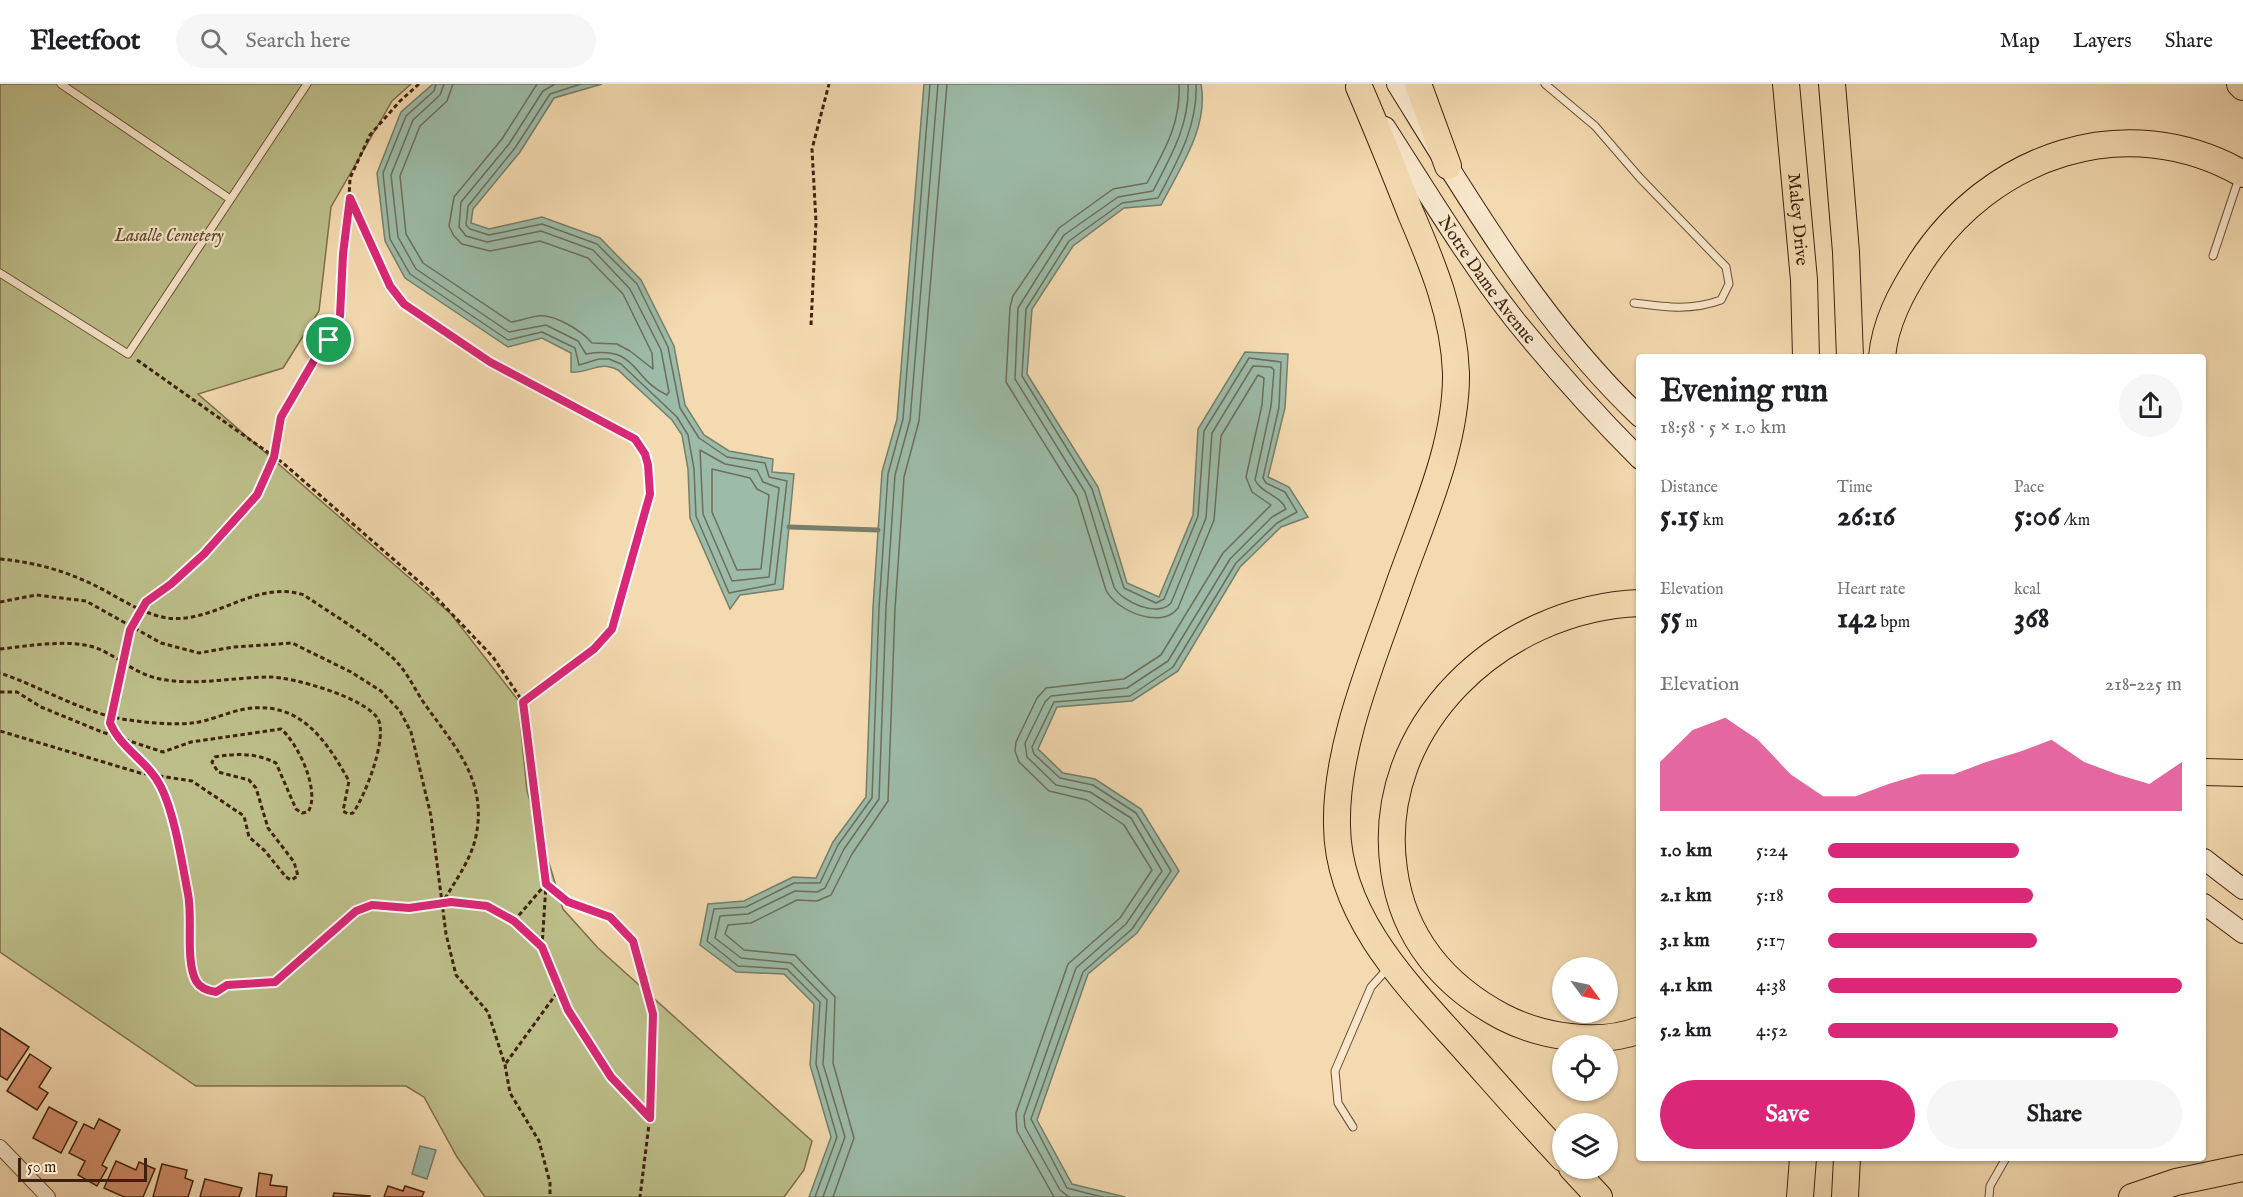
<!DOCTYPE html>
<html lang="en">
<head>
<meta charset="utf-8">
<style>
  :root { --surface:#fff; --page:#f6f6f6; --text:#202124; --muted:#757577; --line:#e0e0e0; --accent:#db2777 }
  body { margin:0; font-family:"IM FELL English",serif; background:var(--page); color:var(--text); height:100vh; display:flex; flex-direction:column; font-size:22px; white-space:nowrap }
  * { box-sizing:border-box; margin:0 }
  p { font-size:20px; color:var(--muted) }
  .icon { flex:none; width:33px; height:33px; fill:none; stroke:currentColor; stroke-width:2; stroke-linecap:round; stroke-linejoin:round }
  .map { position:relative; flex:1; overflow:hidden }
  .drawer { position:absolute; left:1636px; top:270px; width:570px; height:807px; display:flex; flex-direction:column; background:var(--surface); border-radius:6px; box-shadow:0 2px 4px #0004 }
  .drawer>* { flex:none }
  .needle { width:39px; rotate:123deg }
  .fabs { position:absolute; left:1552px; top:873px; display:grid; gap:12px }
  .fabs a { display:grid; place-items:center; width:66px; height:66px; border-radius:50%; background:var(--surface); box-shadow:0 2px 4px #0004; font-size:30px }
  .scale { position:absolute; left:18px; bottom:15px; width:129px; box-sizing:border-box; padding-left:6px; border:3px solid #3f220e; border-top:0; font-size:16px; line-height:21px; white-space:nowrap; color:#3f220e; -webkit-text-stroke:4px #f8e7cc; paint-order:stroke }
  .pin { position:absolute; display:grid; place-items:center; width:51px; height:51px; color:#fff; margin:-26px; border:3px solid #fff; border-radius:50%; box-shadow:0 2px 6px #0007 }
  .round { display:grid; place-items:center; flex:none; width:63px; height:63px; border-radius:32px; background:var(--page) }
  .headline { display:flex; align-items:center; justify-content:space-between; height:102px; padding:0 24px }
  h1 { font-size:33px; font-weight:800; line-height:45px }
  .figures { display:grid; grid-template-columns:repeat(3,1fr); gap:9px; height:102px; padding:6px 24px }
  .figures div { display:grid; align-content:center }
  .figures b { font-size:30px; font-weight:800 }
  .figures small { font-size:16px; font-weight:400 }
  .figures p { font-size:16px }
  .chart { height:168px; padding:12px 24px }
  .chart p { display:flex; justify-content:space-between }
  .chart svg { width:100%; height:108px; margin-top:6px; fill:var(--accent); opacity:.7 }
  .cta { display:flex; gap:12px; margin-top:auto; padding:12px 24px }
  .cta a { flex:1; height:69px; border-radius:36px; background:var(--accent); color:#fff; font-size:24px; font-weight:800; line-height:69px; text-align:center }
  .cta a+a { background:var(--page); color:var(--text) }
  ul { padding:0 24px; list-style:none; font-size:20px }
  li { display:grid; grid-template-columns:96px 72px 1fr; align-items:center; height:45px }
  li i { height:15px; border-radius:8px; background:var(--accent) }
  header { display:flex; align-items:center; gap:36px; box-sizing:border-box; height:84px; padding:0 30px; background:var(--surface); border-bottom:2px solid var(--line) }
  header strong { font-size:28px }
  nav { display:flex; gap:33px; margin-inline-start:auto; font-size:21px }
  .search { width:420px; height:54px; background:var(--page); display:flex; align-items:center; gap:15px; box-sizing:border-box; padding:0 21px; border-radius:33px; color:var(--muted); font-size:22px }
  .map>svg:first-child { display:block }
</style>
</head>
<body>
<header>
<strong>Fleetfoot</strong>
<div class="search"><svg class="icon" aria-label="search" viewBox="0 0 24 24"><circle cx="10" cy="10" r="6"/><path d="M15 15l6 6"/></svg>Search here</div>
<nav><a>Map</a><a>Layers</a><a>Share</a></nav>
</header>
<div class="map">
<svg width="2243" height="1113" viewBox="0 0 2243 1113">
  <rect width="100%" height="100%" fill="#f4dab0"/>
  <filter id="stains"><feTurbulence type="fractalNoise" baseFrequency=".00333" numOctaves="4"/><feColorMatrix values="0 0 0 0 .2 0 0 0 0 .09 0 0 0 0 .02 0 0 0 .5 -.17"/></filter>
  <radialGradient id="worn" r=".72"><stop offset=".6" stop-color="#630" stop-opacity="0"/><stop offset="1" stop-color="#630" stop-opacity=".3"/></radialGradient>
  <!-- green -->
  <path fill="#bdbf8a" stroke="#7e704c" stroke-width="1.5" d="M0,0h411l-19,17 -61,106 -12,104 -36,57 -85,26 253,220 67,86 9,91 36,118 35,39 214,193 -8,29 -20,27h-299l-28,-40 -33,-60 -18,-11h-210l-196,-134z"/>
  <!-- water -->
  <g fill="#9cbba8" stroke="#777e6a" stroke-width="1.5">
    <path d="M433,0h169l-48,14 -34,54 -47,57 -2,14 18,6 53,-12 58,21 41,42 33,66 11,59 19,30 25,16 44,8 -1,13 22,2 -11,115 -43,6 -10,14 -40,-91 -2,-49 -6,-34 -10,-15 -54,-50c-21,-10 -28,4 -47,2v-19l-29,-15 -34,9 -103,-69 -20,-37 -8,-68 24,-61z"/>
    <path d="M924,0h277c8,43 -21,84 -40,121l-37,3 -51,38 -41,63 -5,65 71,113 29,96 32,14 34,-82 5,-86 47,-77 43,2 -3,54 -17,69 21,10 19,30 -27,10 -41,40 -62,104 -46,30 -75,6 -19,42 25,24 32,6 46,30 38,62 -42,62 -49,41 -51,146 35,64 53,13h-316l22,-60 -21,-72 4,-61 -30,-30 -48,-2 -36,-27 8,-41 36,-3 49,-24 23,1 17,-36 33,-45 7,-190 9,-135 15,-53z"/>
    <path d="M420,1062l16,4 -9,29 -15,-5z"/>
  </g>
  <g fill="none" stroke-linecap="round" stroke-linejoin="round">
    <!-- shore -->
    <g stroke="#6e6e5b" stroke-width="1.5">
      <path d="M436,0l-2,7 -28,25 -23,57 7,66 20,35 98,66 34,-8 33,16 4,17 20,-6h10l12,5 56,53 11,18 6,34 2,47 33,77 46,-9 12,-103 -18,-4 -4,-14 -38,-6 -28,-19 -19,-30 -12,-61 -31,-63 -40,-40 -55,-20 -53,11 -19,-6 -4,-4 2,-19 47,-58 35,-54 31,-10"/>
      <path d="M444,0l-4,11 -27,25 -22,55 7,62 18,32 93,63 37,-7 32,16 8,13c53,-9 45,25 81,41l2,-3 -8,-42 -31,-61 -37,-39 -52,-19 -54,11 -21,-6 -7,-9 2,-25 48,-58 34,-53 12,-7"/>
      <path d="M453,0l-6,17 -27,25 -20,50 6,58 17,29 88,59c9,-1 18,-5 27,-6 17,-2 44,15 54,27l25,1 13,7 23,18 -1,-16 -29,-59 -35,-36 -48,-17 -50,10 -28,-7 -8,-8 -5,-10 5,-29 48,-58 35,-55"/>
      <path d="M700,366l25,14 32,6 6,12 16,6 -10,89 -37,4 -29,-67z"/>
      <path d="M712,385l38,9 7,11 12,6 -8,74 -24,1 -25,-58z"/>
      <path d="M815,1113l22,-60 -21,-73 4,-62 -33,-33 -49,-3 -31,-25 7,-32 32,-2 48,-24h26l18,-38 34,-47 7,-190 9,-134 15,-55 27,-335"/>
      <path d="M823,1113l22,-60 -22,-73 4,-64 -36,-37 -50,-5 -26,-20 5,-22 28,-2 47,-23 22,1 8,-4 19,-39 35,-50 7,-191 9,-133 15,-55 28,-336"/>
      <path d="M833,1113l21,-59 -21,-75 2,-66 -40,-42 -51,-5 -19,-16 3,-9 23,-2 46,-23 20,1 14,-6 21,-41 36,-53 7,-192 9,-132 15,-56 28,-337"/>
      <path d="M1054,1113l-37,-66 -1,-18 52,-149 52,-46 32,-48 -28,-45 -37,-25 -38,-9 -30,-29 -4,-11 1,-9 21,-44 9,-10 78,-9 37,-24 62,-102 48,-48 -19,-13 -6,-15 16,-72 2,-27 -6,-3 -37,61 -7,84 -36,88c-16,22 -62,3 -72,-18l-29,-94 -71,-114 4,-75 3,-11 46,-68 54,-39 34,-6c18,-34 34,-60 32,-99"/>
      <path d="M1069,1113l-9,-7 -35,-63 -1,-11 52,-148 50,-44 36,-53 -31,-53 -41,-26 -34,-7 -29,-28 -2,-14 20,-41 6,-6 76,-8 41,-27 62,-102 42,-42 14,-8c-7,-15 -24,-15 -31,-29l16,-74 3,-36 -3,-3 -18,-1 -41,67 -6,85 -35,85c-13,15 -49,-1 -57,-16l-29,-95 -70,-113 3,-71 46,-73 54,-38 35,-6c18,-35 37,-67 35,-107"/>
      <path d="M1102,1113l-35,-9 -36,-69 52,-147 49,-43 39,-58 -35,-58 -43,-28 -33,-7 -26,-24 -2,-7 22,-45 76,-6 43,-29 63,-104 41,-40 20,-11 -12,-20 -19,-9 -3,-5 16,-71 2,-45 -32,-4 -45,73 -6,85 -34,83 -8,4 -32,-15 -32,-99 -70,-113 4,-67 43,-68 53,-38 36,-5c19,-36 40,-72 38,-114"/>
    </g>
    <!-- stream -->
    <path stroke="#777e6a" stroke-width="5" d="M789,443l89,3"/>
  </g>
  <!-- building -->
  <g fill="#d28d6a" stroke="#3f220e" stroke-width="1.5">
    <path d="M0,944l29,19 -22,33 -7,-4z"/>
    <path d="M30,970l21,14 -12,19 9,6 -11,17 -30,-19z"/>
    <path d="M49,1023l28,15 -16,31 -28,-15z"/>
    <path d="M99,1035l21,11 -18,35 5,3 -10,18 -19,-11 7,-14 -16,-8 15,-29 10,5z"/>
    <path d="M116,1077l20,9 3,-8 16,7 -12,28h-19l-20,-9z"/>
    <path d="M162,1080l25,6 -2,8 8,3 -5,16h-35z"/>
    <path d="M259,1089l13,2 -2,10 17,2 -1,10h-30z"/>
    <path d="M205,1095l37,9 -3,9h-39z"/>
    <path d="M388,1102l15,5 2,-5 19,6 -2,5h-38z"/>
    <path d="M334,1109l36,3v1h-37z"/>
  </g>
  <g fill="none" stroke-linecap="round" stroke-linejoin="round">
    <defs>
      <g id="lane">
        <path d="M61,0l169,115"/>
        <path d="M1545,0l50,42 45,52 86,89 3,17 -8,16c-30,11 -56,7 -87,3"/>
        <path d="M2213,172l26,-78"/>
        <path d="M0,189l128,81 179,-270"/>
        <path d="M1353,1043l-15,-24 -3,-32 36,-84 18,-20"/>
        <path d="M1989,1113l1,-11 16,-28"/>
      </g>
      <path id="street" d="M0,1063l48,50"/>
      <g id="secondary">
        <path d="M1397,0c72,116 143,238 243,333"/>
        <path id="s1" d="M1385,43c42,65 82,132 130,193 39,48 81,95 125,139"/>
        <path d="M2204,775l39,30"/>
        <path d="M2204,820l39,29"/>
      </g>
      <g id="highway">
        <path d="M1418,0l30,82"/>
        <path id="s2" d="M1786,0l18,196 2,77"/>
        <path d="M1832,0l14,168 4,105"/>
        <path d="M2240,0l3,3"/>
        <path d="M1359,3c18,42 35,84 52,127 22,51 43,102 45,159 1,69 -32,142 -55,206 -26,76 -66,166 -64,247 1,90 70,159 127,222 33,37 65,74 99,110"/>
        <path d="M1882,273c3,-34 19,-64 37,-92 70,-110 207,-158 324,-91"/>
        <path d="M1640,519c-138,5 -267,123 -246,267 9,67 50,116 109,147 39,20 95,29 137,13"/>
        <path d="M2204,688l39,1"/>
        <path d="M1572,1084l27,29"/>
        <path d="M1800,1113l3,-39"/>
        <path d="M1845,1113l2,-39"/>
        <path d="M2132,1113l44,-15 67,-14"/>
      </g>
    </defs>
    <!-- lane casing -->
    <use href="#lane" stroke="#6c5036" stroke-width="9"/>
    <!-- street casing -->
    <use href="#street" stroke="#6c5036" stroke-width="16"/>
    <!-- secondary casing -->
    <use href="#secondary" stroke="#3f220e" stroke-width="22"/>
    <!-- highway casing -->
    <use href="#highway" stroke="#3f220e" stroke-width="28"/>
    <!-- path -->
    <g stroke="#3f220e" stroke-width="3" stroke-dasharray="4.5 3" stroke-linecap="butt">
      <path d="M419,0l-19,17 -30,34 -20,43 -1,20 41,89 14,17 87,58 144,77c11,17 15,31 15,52 0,12 -32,126 -38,138 -15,27 -63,55 -89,73"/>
      <path d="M349,114l-6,56 -3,63 -59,100 -7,40 -17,38 -53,59 -33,30 -25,18 -16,28 -20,93c11,26 39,39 51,64 14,28 21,76 27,107 5,25 -3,66 8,87 4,7 13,10 20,11l11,-7 48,-2 81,-72 16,-6 37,3 42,-6 36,4 27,15 28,26 26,63 43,67 39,41"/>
      <path d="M811,241l5,-103 -4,-73 17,-65"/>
      <path d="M137,276l146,103 148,129 62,65 30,45 23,182 22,18 42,15 23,24 20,73 -2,94 -11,89"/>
      <path d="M0,475c34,3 66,12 96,27 22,11 46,28 71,32 48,6 88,-39 137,-23 29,20 64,40 90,64 13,13 19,27 28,41 30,44 66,78 54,136 -5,24 -21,45 -33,66"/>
      <path d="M0,518l36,-7 50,6 75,42 38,10 35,-6 58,-4 59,29 30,19 19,20 11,21 20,84 15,118 10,41 32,37 17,53 5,28 29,48 11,42v14"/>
      <path d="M0,565c29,-3 72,-11 99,0 20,9 36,24 57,29 37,9 77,-1 114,-1 23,0 96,21 108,42 10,19 -13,77 -25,94l-5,1 -5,-3 6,-30c-23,-41 -49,-81 -104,-72 -17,3 -38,13 -53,14 -20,2 -43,0 -63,-3 -45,-6 -87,-33 -129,-47"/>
      <path d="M0,608h17l24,15 61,25 61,20 28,-10 90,-13c17,14 40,63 27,83l-6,1 -6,-4 -20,-46c-20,-10 -39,-10 -61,-6l-3,5 6,10 31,8 7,8 12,40 26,34 4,14 -7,4 -5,-3 -21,-26 -16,-14 -5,-21 -52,-35 -52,-8 -140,-42"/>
      <path d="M514,837l30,-35"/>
      <path d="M542,863l4,-63"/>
      <path d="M506,979l53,-73"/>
    </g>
    <!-- lane -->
    <use href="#lane" stroke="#f8e7cc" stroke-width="7"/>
    <!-- street -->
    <use href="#street" stroke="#f8e7cc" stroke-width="14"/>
    <!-- secondary -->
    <use href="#secondary" stroke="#f8e7cc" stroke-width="20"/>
    <!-- highway -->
    <use href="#highway" stroke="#f4dab0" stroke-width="26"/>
  </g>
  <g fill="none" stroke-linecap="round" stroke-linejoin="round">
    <defs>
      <path id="route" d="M350,114l40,88 14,18 86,58 145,77 10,15 3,11 2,29 -38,135 -18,20 -71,53 23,182 22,18 42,15 23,24 20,73 -3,104 -39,-41 -43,-67 -26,-63 -28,-26 -27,-15 -36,-4 -42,6 -37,-3 -16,6 -81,71 -48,3 -11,7c-7,-1 -16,-4 -20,-11 -11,-21 -3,-62 -8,-87 -6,-31 -13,-79 -27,-107 -12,-25 -40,-38 -51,-64l20,-93 16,-28 25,-18 33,-30 53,-59 17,-38 7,-40 59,-101 3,-62z"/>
    </defs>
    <!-- route casing -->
    <use href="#route" stroke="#fff" stroke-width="12"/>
    <!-- route -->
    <use href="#route" stroke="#db2777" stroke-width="8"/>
  </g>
  <g text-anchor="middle" stroke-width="4.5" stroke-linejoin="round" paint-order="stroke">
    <!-- street labels -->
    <g font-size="18" fill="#3f220e" stroke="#f8e7cc">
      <text dy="6" stroke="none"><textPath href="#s2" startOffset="136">Maley Drive</textPath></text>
      <text dy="6" stroke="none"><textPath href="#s1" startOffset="184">Notre Dame Avenue</textPath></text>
    </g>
    <!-- park labels -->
    <g font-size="18" font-style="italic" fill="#5e492d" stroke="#f8e7cc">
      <text x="169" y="157">Lasalle Cemetery</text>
    </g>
  </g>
  <rect width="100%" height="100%" filter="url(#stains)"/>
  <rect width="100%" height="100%" fill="url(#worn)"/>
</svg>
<div class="fabs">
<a><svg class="needle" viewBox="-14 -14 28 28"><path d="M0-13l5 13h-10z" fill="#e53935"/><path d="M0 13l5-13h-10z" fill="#757577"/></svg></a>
<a><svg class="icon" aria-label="locate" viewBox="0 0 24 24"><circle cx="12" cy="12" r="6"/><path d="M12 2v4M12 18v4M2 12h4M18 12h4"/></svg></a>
<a><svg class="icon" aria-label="layers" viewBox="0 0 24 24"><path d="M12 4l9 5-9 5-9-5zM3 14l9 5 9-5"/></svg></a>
</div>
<div class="scale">50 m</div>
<div class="pin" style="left:329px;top:256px;background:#1e9e55"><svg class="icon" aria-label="arrive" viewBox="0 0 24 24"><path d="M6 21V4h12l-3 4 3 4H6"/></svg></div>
<section class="drawer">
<div class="headline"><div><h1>Evening run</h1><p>18:58 · 5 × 1.0 km</p></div><a class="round"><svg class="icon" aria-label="share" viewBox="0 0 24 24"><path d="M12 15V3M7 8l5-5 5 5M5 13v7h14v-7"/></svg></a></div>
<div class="figures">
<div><p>Distance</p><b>5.15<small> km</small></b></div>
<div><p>Time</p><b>26:16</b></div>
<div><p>Pace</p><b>5:06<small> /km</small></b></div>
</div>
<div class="figures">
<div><p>Elevation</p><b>55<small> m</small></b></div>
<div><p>Heart rate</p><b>142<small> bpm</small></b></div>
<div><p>kcal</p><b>368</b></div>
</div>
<div class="chart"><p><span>Elevation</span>218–225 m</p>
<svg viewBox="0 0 160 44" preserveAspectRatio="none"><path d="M0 44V24L10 11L20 6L30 15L40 29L50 38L60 38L70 33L80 29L90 29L100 24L110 20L120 15L130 24L140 29L150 33L160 24V44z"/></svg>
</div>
<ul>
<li><b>1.0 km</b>5:24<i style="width:54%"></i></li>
<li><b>2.1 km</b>5:18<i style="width:58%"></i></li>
<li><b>3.1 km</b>5:17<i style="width:59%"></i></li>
<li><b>4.1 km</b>4:38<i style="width:100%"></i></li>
<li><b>5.2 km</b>4:52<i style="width:82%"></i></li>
</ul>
<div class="cta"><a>Save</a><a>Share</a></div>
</section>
</div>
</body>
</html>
